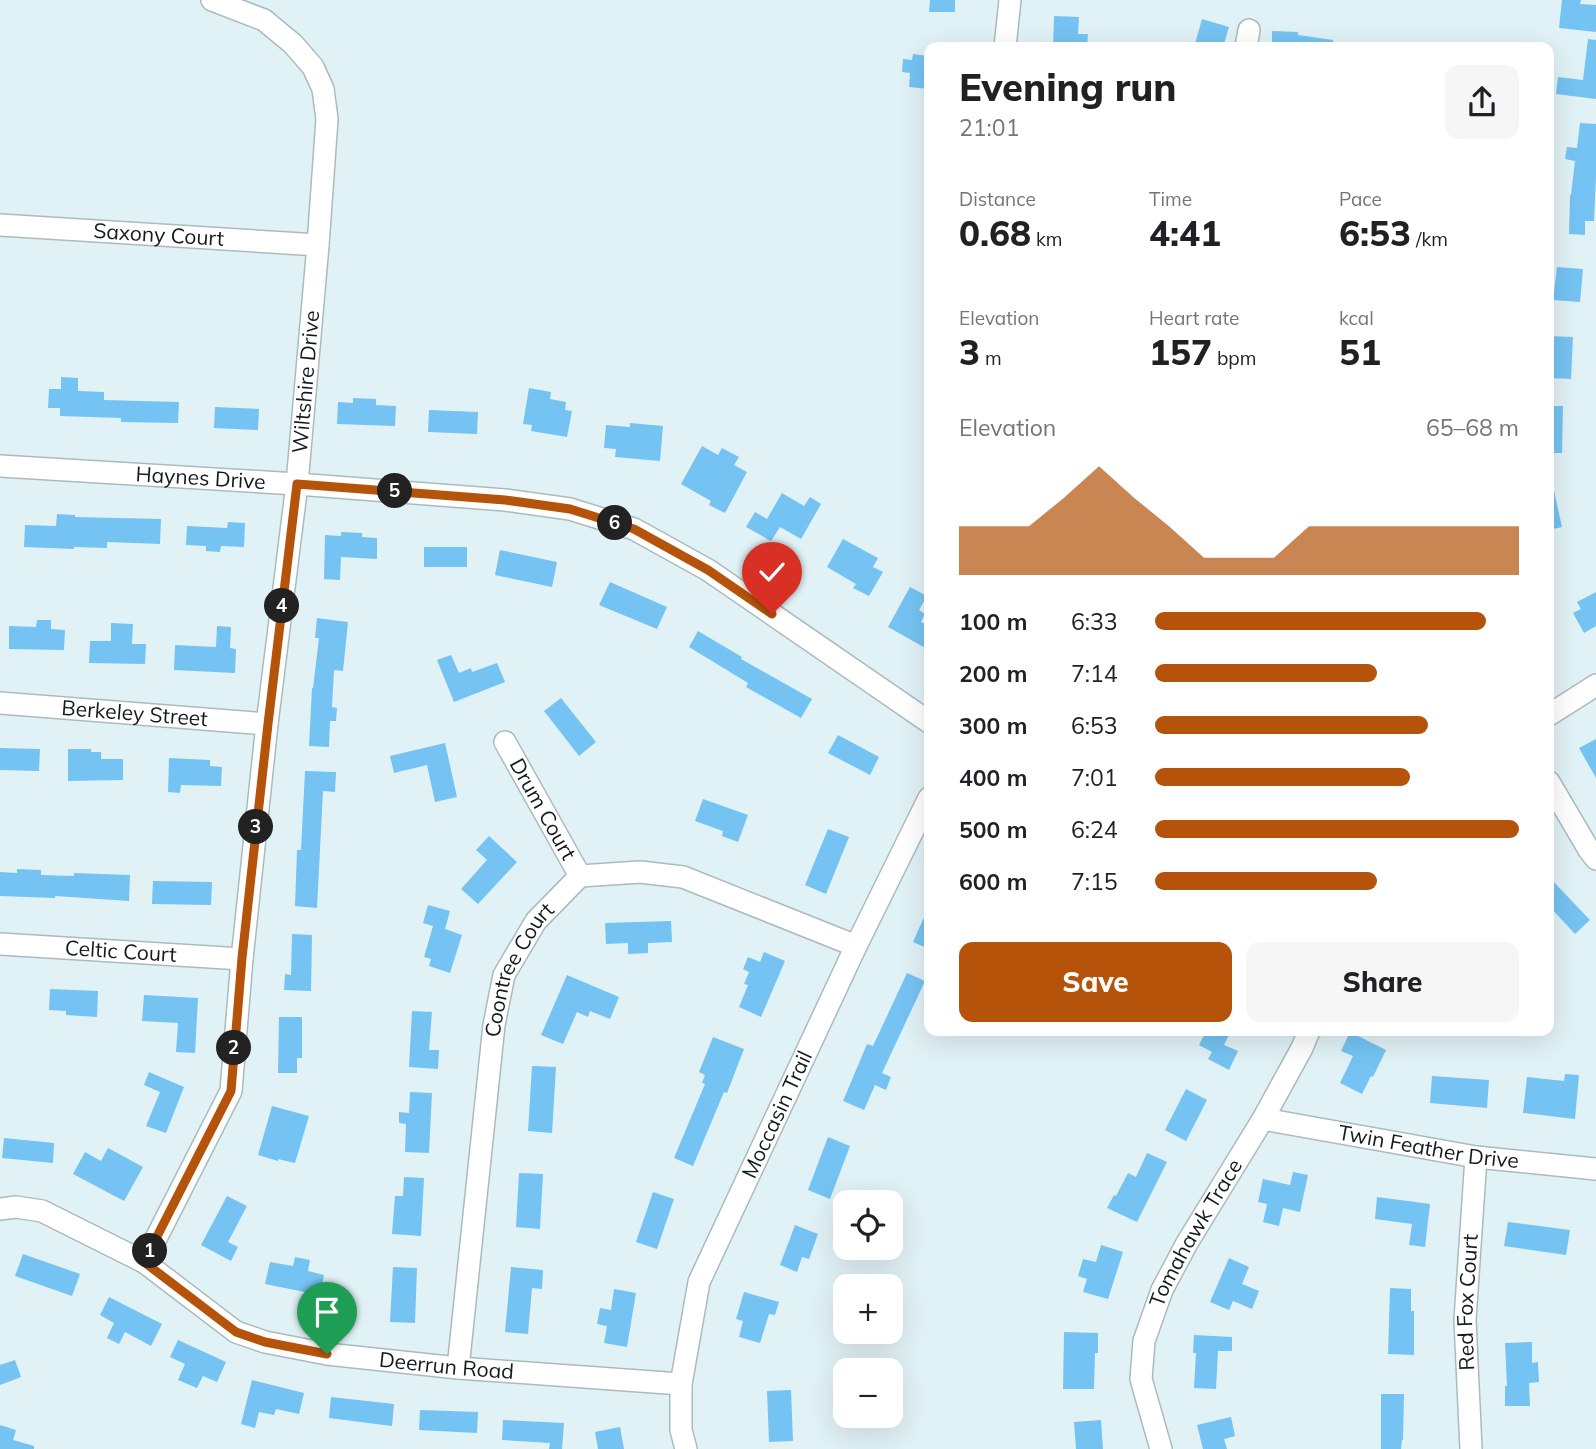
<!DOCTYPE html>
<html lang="en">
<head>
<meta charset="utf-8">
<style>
  :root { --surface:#fff; --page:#f6f6f6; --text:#202124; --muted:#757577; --accent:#b45309 }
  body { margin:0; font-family:Mulish,sans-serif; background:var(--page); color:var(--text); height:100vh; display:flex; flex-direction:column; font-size:26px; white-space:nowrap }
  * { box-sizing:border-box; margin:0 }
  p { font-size:23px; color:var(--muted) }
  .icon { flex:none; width:38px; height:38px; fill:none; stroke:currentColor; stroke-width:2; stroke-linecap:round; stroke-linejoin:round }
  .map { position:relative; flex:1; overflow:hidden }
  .details { position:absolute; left:924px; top:42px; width:630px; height:994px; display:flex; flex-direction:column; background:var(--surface); border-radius:14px; box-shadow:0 7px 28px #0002 }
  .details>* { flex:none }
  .tools { position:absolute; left:833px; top:1190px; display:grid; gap:14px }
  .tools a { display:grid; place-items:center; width:70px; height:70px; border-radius:14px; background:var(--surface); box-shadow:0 7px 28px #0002; font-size:35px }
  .pin { position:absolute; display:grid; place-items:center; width:60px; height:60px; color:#fff; margin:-72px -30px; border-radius:50% 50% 50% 0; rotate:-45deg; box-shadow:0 0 7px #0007 }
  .pin .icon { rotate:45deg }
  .km { position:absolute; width:35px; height:35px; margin:-18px; border-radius:50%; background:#222; color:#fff; font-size:19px; line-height:35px; text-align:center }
  .round { display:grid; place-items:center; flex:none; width:74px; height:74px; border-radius:14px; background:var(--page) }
  .overview { display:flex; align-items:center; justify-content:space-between; height:119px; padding:0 35px }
  h1 { font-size:38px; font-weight:800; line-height:52px }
  .stats { display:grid; grid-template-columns:repeat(3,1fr); gap:10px; height:119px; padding:7px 35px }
  .stats div { display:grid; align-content:center }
  .stats b { font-size:35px; font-weight:800 }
  .stats small { font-size:19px; font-weight:400 }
  .stats p { font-size:19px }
  .chart { height:196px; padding:14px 35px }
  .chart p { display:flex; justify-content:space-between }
  .chart svg { width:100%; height:126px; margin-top:7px; fill:var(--accent); opacity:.7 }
  .action { display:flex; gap:14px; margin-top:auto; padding:14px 35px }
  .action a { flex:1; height:80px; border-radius:14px; background:var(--accent); color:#fff; font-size:28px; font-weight:800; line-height:80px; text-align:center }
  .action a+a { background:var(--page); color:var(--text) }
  ul { padding:0 35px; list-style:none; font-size:23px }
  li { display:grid; grid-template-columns:112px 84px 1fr; align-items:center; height:52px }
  li i { height:18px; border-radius:9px; background:var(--accent) }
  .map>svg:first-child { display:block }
</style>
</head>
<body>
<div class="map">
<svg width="1596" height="1449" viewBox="0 0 1596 1449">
  <rect width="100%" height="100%" fill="#e1f2f6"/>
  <!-- building -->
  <g fill="#75c3f2">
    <path d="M930,0h25v12h-26z"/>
    <path d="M1562,0h19l-1,4 16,1v27l-37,-4z"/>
    <path d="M1054,16l25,1 -1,17h10l-1,13h-34z"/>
    <path d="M1202,19l27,8 -6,20h-29z"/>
    <path d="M1272,31l26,1v3l35,5v7h-61z"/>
    <path d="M1588,39l8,1v59l-40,-5 2,-17 25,3z"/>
    <path d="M913,54l16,2v33l-20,-2 1,-14 -8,-1 1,-13 9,1z"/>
    <path d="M1580,123l16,1v53l-2,44h-9v14l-16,-1 1,-39h1l4,-34 -10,-2 2,-12 10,1z"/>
    <path d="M1557,267l26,2 -3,33 -27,-2z"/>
    <path d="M1549,336l24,1 -2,42 -22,-1z"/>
    <path d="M61,377l17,1v13l26,1v8l75,2 -1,21 -57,-1v-4l-61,-2v-8h-12l1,-19h12z"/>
    <path d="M529,388l22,4 -1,7 16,3 -1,8 7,1 -5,26 -36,-6 1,-6 -9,-1z"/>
    <path d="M353,398l23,1v6l20,1 -1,20 -58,-2 1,-22 15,1z"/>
    <path d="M1549,406h14l-1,47h-13z"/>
    <path d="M215,407l44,2 -1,21 -44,-2z"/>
    <path d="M429,410l49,2 -1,22 -49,-2z"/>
    <path d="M630,423l33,3 -3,35 -45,-4 1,-8 -12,-1 2,-23 24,2z"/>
    <path d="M702,446l16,9 4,-7 17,9 -5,8 13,7 -22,41 -16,-8 2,-4 -30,-17z"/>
    <path d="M1554,491l8,36 -13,3v-38z"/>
    <path d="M782,493l22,13 6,-9 11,7 -20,35 -21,-12 -9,14 -25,-14 9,-15 12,7z"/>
    <path d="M57,514l18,1v2l86,2 -1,25 -53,-2v6l-33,-1v2l-50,-2 1,-22 31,1z"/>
    <path d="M228,522l17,1 -1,24 -23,-1 -1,6 -14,-1v-5l-20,-1 1,-19 40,2z"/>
    <path d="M341,532l21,1v4l15,1v21l-36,-2 -1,23 -16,-1 1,-44 16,1z"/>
    <path d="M843,539l35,19 -5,9 10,5 -14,24 -16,-8 3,-4 -29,-17z"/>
    <rect x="424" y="547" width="43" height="20"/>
    <path d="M500,550l57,12 -5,25 -57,-12z"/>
    <path d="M610,582l57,25 -10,22 -58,-24z"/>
    <path d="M910,587l17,9 -8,14 6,4 -4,8 8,4v24l-41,-23z"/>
    <path d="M1596,592v34l-12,7 -11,-20 8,-4 -4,-7z"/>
    <path d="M317,618l31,4 -5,49 -9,-1 -2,37 5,1 -1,13h-6l-1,26 -20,-1 3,-58h1l6,-50h-4z"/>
    <path d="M37,620h14v9l14,1 -1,20 -55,-1v-23l27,1z"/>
    <path d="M111,623l22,1 -1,20h14l-1,20 -56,-1 1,-22h21z"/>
    <path d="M217,626l14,1 -1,21 6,1 -1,24 -61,-3 1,-25 41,2z"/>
    <path d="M698,631l44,26 -1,2 71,40 -11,19 -55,-31 2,-4 -59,-36z"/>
    <path d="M451,655l8,18 12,-5 1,4 25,-9 8,19 -51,20 -17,-42z"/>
    <path d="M561,698l35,44 -17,14 -35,-45z"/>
    <path d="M838,735l41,22 -9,18 -42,-22z"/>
    <path d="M1596,739v39l-17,-30z"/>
    <path d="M445,743l12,54 -22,5 -8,-37 -33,8 -4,-17z"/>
    <path d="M0,748l40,1 -1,22 -39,-1z"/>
    <path d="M68,749h23v3h10v7h22v21l-55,1z"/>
    <path d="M169,758l41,2v6l12,1 -1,19 -40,-1 -1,8 -12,-1z"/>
    <path d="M305,771l31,1 -1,20 -12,-1 -6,117 -22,-2 2,-56h4z"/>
    <path d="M703,799l45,16 -10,27 -16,-6 1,-5 -28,-10z"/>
    <path d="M828,829l21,8 -23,57 -21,-9z"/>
    <path d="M489,836l28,26 -39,42 -17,-15 26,-29 -11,-10z"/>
    <path d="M17,869l24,1v5l33,1v-3l56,2 -1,26 -74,-5v2l-55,-2v-24l17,1z"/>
    <path d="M1549,877l41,43 -15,14 -26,-28z"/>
    <path d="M153,881l59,1 -1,23 -59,-1z"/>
    <path d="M428,905l22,6 -5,18 17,6 -12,38 -21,-7 2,-7 -7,-2 9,-31 -10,-3z"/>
    <path d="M929,906v43l-16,-7z"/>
    <path d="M671,921l1,21 -24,1v10l-20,1v-11l-22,1 -1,-21z"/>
    <path d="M292,934l20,1 -1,56 -27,-1 1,-16 6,1z"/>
    <path d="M764,952l21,9 -24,56 -22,-10 9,-22 -4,-1 5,-12 -6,-3 5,-12 12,5z"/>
    <path d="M907,973l18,8 -43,92 9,4 -5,13 -11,-5 -11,25 -21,-9 24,-57 6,2z"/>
    <path d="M567,975l52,22 -9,22 -20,-8 -2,6 -11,-5 -14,32 -22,-9z"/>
    <path d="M50,989l48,2 -1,26 -31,-2v-4l-17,-1z"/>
    <path d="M144,995l54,3 -3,55 -19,-1 2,-29 -36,-2z"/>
    <path d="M412,1011l20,1 -3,38h10l-1,19 -29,-2z"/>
    <path d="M279,1017h23v41h-5v15h-19z"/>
    <path d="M1206,1031h25l-7,14 14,6 -9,19 -21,-11 4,-7 -13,-7z"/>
    <path d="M1350,1032l36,18 -13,27 -2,-1 -9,18 -22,-11 13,-27 -12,-5z"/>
    <path d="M713,1037l31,12 -17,44 -3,-1 -31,74 -19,-8 31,-74 -3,-1 3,-8 -6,-3z"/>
    <path d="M532,1066l24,1 -4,66 -24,-2z"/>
    <path d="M149,1072l35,15 -18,46 -20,-7 14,-34 -16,-7z"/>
    <path d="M1565,1074l14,1 -4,44 -52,-6 4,-36 37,4z"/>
    <path d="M1432,1076l57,4 -2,28 -57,-5z"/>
    <path d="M1186,1089l21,11 -21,41 -21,-11z"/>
    <path d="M410,1092l22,1 -3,60 -24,-1 1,-28 -7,-1v-11l10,1z"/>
    <path d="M272,1106l37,10 -14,47 -17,-4v2l-20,-6z"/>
    <path d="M828,1137l22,9 -20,53 -22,-9z"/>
    <path d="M4,1138l50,5 -1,20 -51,-5z"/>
    <path d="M108,1148l35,19 -19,34 -51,-27 12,-22 16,9z"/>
    <path d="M1147,1153l20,9 -30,60 -30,-14 7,-13 2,1 12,-23 8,4z"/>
    <path d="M1293,1172l15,3 -8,37 -17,-4 -4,18 -16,-4 4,-18 -9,-2 5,-23 27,6z"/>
    <path d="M519,1173l24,1 -3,55 -24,-2z"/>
    <path d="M404,1177l20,1 -3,58 -29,-2 3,-38h8z"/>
    <path d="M653,1192l21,7 -17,50 -21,-7z"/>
    <path d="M227,1196l20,10 -19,36 10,5 -7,14 -30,-16z"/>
    <path d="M1377,1197l53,7 -5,43 -16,-2 3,-21 -37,-5z"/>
    <path d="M1508,1222l62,8 -4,25 -62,-9z"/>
    <path d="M795,1225l23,9 -9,25 -7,-2 -5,15 -17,-7z"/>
    <path d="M1101,1245l22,7 -15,47 -25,-7 4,-13 -9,-3 5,-17 13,3z"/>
    <path d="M23,1254l57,20 -8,22 -57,-20z"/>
    <path d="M295,1257l15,3 -2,11 16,4 -4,20 -55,-11 5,-22 23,4z"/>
    <path d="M1229,1258l20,9 -7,17 17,7 -7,18 -19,-8 -4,9 -19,-8z"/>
    <path d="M393,1267l24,1 -2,55 -25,-1z"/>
    <path d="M511,1267l32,3 -1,19 -10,-1 -4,46 -23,-2z"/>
    <path d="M1390,1288l21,1v22h3v44l-26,-1z"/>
    <path d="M614,1289l22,4 -9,54 -23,-4 3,-17 -10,-2 3,-16 11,2z"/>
    <path d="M744,1292l35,10 -4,13 -6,-1 -9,29 -21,-6 4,-16 -7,-2z"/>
    <path d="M109,1297l53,27 -11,22 -26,-14 -6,12 -12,-6 7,-15 -14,-8z"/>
    <path d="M1064,1332l34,1v20h-3l-1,36h-31z"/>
    <path d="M1194,1335l38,2v14h-14l-2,38 -22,-1 2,-35h-3z"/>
    <path d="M178,1340l48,22 -9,20 -14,-6 -6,12 -19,-8 7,-16 -15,-7z"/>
    <path d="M1532,1342v21l6,-1 1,20 -10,1 1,23h-25v-20h2l-2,-43z"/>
    <path d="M15,1360l6,17 -21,8v-20z"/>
    <path d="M252,1380l52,13 -5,21 -23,-5 -2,6 -15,-3 -4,16 -14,-4z"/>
    <path d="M791,1390l2,51 -24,1 -2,-51z"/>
    <path d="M1381,1394h23l-1,46h-1l-1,9h-20z"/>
    <path d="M331,1397l63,7 -2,22 -63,-8z"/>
    <path d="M420,1410l58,2 -1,21 -58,-3z"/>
    <path d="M1231,1417l4,19 -11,3 3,10h-24l-6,-24z"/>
    <path d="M503,1420l61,3 -2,26h-13l1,-6 -48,-3z"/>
    <path d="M1101,1420l2,29h-27l-2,-27z"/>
    <path d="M0,1425l16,5 -3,10 21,6v3h-34z"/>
    <path d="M620,1427l4,22h-26l-3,-17z"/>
  </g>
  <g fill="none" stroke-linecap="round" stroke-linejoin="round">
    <defs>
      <g id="minor">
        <path d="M1005,47l5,-47"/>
        <path d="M1246,47l3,-17"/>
        <path id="s1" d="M0,225l318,20"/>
        <path id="s2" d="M0,466l297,18 208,16 65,9 64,20 74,41 221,152"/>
        <path id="s3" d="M0,703l267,21"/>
        <path d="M1549,715l47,-30"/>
        <path id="s4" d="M505,742l75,134"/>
        <path d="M1549,782l40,68 7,9"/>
        <path id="s5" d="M0,944l242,15"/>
        <path id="s6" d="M1263,1119l213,38 120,12"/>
        <path id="s7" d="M0,1209l16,-2 26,4 102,51 92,70 29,10 62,12 131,14 223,16"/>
        <path id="s8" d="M144,1262l87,-171 11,-132 25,-235 30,-240 21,-239 9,-126 -4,-30 -10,-22 -20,-23 -29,-24 -52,-20"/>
        <path id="s9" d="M458,1368l36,-343 10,-50 32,-54 44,-45 60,-4 43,5 173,69"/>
        <path id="s10" d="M686,1449l-5,-19v-46l18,-102 157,-336 73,-148"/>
        <path id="s11" d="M1161,1449l-20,-70 3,-38 18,-51 25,-47 76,-124 39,-71 7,-17"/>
        <path id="s12" d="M1471,1449l-6,-129 11,-163"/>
      </g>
    </defs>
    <!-- minor casing -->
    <use href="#minor" stroke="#abbabe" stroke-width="24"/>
    <!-- minor -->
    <use href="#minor" stroke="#fff" stroke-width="21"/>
  </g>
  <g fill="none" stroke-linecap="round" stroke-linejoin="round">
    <defs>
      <path id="route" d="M327,1354l-62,-12 -29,-10 -92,-70 87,-171 11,-133 26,-234 29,-240 208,16 65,9 64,20 74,41 64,44"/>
    </defs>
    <!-- route casing -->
    <use href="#route" stroke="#fff" stroke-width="14"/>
    <!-- route -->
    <use href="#route" stroke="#b45309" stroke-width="9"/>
  </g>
  <g text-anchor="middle" stroke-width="7" stroke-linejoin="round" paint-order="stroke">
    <!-- street labels -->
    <g font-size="21" fill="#141a1c" stroke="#e1f2f6">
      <text dy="7" stroke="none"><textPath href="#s1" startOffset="159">Saxony Court</textPath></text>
      <text dy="7" stroke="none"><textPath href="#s8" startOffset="905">Wiltshire Drive</textPath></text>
      <text dy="7" stroke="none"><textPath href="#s2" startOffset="201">Haynes Drive</textPath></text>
      <text dy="7" stroke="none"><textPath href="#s3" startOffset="135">Berkeley Street</textPath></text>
      <text dy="7" stroke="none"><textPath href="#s4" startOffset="77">Drum Court</textPath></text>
      <text dy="7" stroke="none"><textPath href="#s5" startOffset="121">Celtic Court</textPath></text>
      <text dy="7" stroke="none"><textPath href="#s9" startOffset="406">Coontree Court</textPath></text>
      <text dy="7" stroke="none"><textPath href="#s10" startOffset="354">Moccasin Trail</textPath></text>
      <text dy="7" stroke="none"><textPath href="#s6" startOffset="168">Twin Feather Drive</textPath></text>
      <text dy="7" stroke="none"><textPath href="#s11" startOffset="231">Tomahawk Trace</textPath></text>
      <text dy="7" stroke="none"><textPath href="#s12" startOffset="147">Red Fox Court</textPath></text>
      <text dy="7" stroke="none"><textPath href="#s7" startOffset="486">Deerrun Road</textPath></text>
    </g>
  </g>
</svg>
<div class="tools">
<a><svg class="icon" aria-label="locate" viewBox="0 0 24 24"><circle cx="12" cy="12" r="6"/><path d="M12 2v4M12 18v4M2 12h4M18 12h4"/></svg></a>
<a>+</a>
<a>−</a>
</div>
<div class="pin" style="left:327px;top:1354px;background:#1e9e55"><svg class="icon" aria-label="arrive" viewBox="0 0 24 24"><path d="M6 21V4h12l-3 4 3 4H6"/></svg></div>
<div class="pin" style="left:772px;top:614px;background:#d93025"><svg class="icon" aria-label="check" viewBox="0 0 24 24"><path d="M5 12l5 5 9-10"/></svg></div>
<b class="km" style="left:150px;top:1251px">1</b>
<b class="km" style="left:234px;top:1048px">2</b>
<b class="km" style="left:256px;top:827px">3</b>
<b class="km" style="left:282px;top:606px">4</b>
<b class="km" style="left:395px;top:491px">5</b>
<b class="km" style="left:615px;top:523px">6</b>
<section class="details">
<div class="overview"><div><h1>Evening run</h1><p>21:01</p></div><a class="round"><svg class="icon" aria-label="share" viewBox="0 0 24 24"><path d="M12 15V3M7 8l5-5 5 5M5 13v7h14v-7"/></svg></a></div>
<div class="stats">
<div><p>Distance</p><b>0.68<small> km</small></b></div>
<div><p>Time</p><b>4:41</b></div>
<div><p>Pace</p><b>6:53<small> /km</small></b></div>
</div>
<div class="stats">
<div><p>Elevation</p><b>3<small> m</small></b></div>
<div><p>Heart rate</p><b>157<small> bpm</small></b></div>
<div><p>kcal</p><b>51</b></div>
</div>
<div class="chart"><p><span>Elevation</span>65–68 m</p>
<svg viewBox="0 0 160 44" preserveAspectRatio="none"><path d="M0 44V27L10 27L20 27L30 17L40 6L50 17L60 27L70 38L80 38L90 38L100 27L110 27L120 27L130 27L140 27L150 27L160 27V44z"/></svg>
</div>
<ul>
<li><b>100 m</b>6:33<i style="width:91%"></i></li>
<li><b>200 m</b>7:14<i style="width:61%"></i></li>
<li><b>300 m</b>6:53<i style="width:75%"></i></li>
<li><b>400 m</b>7:01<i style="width:70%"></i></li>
<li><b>500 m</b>6:24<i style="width:100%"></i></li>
<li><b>600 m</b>7:15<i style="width:61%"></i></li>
</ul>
<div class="action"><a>Save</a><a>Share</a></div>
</section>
</div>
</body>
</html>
